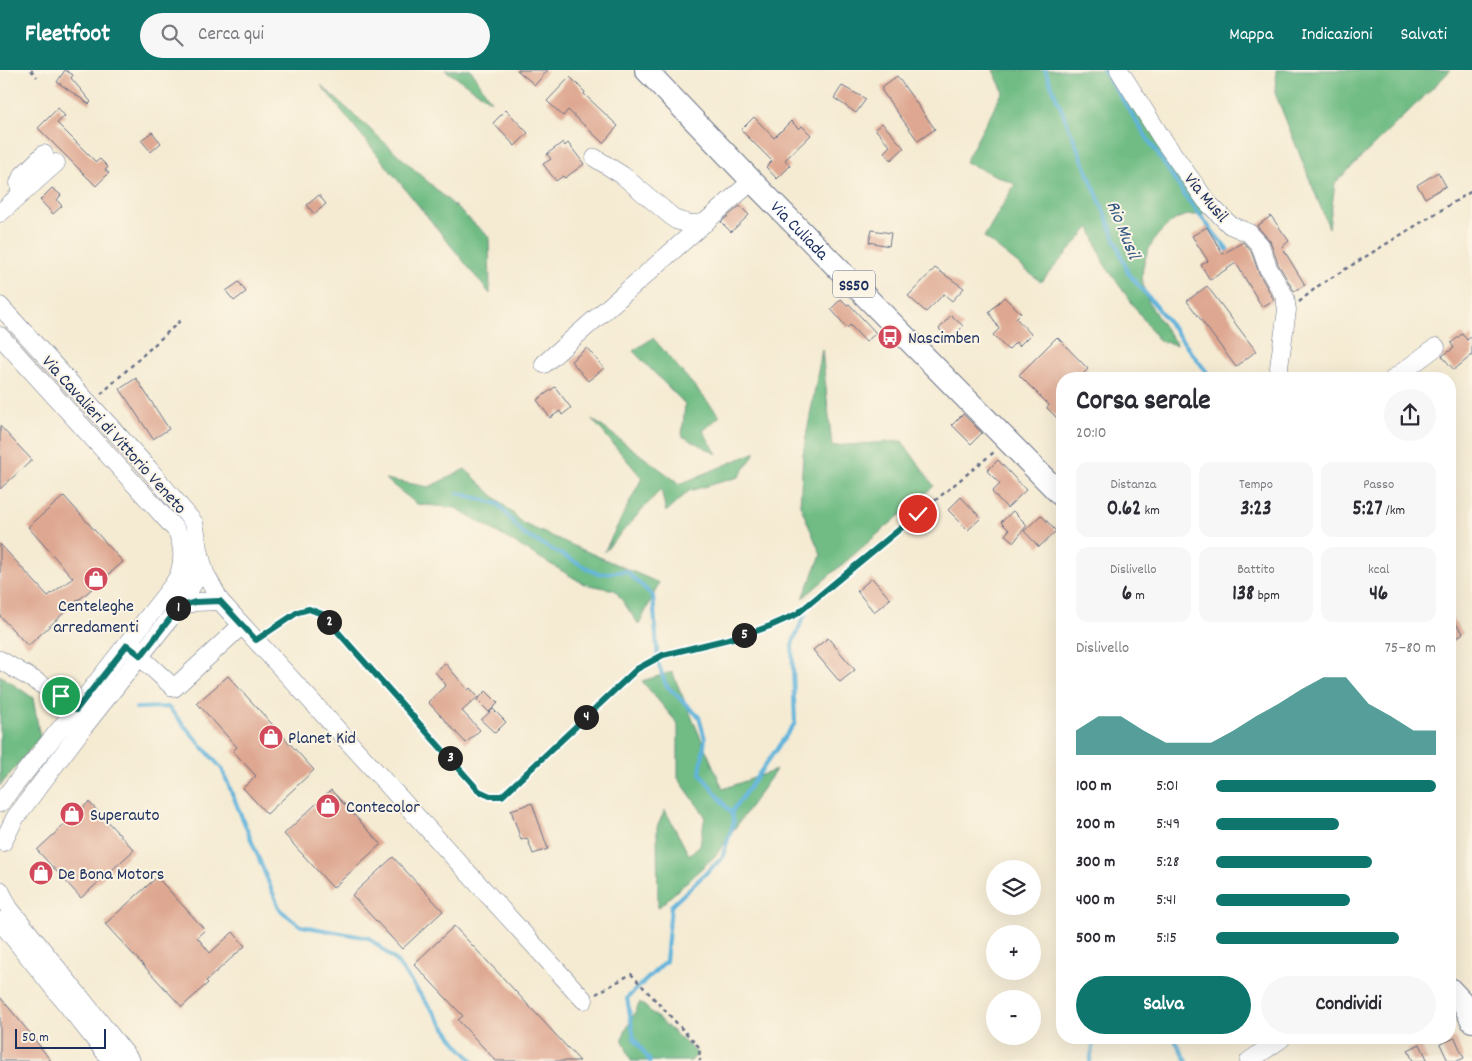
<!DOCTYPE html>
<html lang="it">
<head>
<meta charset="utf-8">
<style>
  :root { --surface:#fff; --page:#f7f7f7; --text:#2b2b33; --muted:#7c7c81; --accent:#0f766e }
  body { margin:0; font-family:Dekko,sans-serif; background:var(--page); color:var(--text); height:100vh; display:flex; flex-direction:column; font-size:19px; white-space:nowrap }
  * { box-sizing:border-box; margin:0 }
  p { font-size:16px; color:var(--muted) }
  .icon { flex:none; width:28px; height:28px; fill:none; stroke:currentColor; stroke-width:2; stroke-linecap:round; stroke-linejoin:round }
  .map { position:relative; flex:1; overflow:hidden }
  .details { position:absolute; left:1056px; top:302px; width:400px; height:672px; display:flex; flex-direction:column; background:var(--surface); border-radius:20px; box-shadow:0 5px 20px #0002 }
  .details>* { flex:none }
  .fabs { position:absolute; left:986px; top:790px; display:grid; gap:10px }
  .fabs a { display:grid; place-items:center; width:55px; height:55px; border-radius:50%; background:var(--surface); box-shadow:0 5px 20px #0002; font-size:25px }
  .scale { position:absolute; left:15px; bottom:12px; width:91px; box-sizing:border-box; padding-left:5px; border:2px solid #1b2f5e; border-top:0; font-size:14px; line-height:18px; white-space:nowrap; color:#1b2f5e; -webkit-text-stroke:4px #fcf5e5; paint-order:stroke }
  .pin { position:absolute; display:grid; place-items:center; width:42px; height:42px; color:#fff; margin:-21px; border:2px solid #fff; border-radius:50%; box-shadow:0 1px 5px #0007 }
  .km { position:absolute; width:25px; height:25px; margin:-12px; border-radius:50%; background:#222; color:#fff; font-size:14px; line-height:25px; text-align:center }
  .round { display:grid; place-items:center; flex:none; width:52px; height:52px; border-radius:26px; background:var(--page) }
  .summary { display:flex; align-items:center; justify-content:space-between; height:85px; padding:0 20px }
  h1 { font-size:28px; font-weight:800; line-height:38px }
  .figures { display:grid; grid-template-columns:repeat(3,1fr); gap:8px; height:85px; padding:5px 20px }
  .figures div { display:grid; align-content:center; border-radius:12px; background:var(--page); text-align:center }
  .figures b { font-size:21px; font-weight:800 }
  .figures small { font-size:14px; font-weight:400 }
  .figures p { font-size:14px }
  .chart { height:140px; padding:10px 20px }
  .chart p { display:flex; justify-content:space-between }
  .chart svg { width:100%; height:90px; margin-top:5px; fill:var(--accent); opacity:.7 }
  .button { display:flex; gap:10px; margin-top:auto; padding:10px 20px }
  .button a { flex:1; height:58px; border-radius:30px; background:var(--accent); color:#fff; font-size:20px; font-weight:800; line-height:58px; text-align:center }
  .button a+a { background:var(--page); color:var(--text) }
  ul { padding:0 20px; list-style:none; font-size:16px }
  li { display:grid; grid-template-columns:80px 60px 1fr; align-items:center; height:38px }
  li i { height:12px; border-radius:6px; background:var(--accent) }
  header { display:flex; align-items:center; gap:30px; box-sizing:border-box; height:70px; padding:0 25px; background:var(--accent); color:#fff }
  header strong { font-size:24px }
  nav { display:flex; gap:28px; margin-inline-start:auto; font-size:18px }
  .search { width:350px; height:45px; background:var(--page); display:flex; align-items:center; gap:12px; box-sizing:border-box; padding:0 18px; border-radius:28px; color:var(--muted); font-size:19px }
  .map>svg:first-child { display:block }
</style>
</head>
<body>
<header>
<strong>Fleetfoot</strong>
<div class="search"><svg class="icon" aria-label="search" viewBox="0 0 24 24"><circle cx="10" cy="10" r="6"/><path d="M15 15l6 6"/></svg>Cerca qui</div>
<nav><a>Mappa</a><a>Indicazioni</a><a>Salvati</a></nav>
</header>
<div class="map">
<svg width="1472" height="991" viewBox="0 0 1472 991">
  <rect width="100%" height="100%" fill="#fcf5e5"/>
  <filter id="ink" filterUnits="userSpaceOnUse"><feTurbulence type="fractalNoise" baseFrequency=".02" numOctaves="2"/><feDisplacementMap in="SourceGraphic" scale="10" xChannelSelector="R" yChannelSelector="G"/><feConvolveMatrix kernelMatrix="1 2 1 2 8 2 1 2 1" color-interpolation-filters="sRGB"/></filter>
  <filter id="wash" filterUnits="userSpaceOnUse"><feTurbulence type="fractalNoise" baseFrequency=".0096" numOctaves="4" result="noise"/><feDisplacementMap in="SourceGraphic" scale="20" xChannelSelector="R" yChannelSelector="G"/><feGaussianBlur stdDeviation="1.12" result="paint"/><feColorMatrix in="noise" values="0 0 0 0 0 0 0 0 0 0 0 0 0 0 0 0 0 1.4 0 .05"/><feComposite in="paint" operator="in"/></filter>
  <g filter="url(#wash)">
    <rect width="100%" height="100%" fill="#f5ebd3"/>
    <!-- forest -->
    <g fill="#6fbc84" stroke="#457671">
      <path d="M445,0h26l20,31z"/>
      <path d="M993,0h120l98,141c-5,1 -10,3 -15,4 -4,0 -8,0 -12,1 -11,3 -23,14 -30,24 -27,44 -2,68 23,105l-18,-4 -55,-77 -14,-37 -49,55 -57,-45 31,-53 -50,-22 38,-71z"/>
      <path d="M1276,0h175l-116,113 -6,45 -54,-135z"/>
      <path d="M321,15l168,152 1,57z"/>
      <path d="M653,268l67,78 -17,15 14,23 -35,-18 3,-32 -52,-53z"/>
      <path d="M822,280l10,96 70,-5 32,45 -131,112 18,-43 -21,-50 3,-51z"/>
      <path d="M592,349l88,65 76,-32 -17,25 -50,14 -23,21 -5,-23 -57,63 38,-74z"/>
      <path d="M465,399l59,55 135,59 -20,42 -24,-35 -31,-6 -128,-76 -39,-4 -32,-25 44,8z"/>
      <path d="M672,602l51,117 53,-19 -60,85 -58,53 -1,-81 8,-17 24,45 11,-10 5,-29 -27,-38v-54l-36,-43z"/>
      <path d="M0,605l33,23 7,39 -40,49z"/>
      <path d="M640,932l58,52 -7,7h-60l-9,-23z"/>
    </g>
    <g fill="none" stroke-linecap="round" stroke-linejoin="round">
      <!-- stream -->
      <g stroke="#5fb3db" stroke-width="4">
        <path d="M1045,0l63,151 20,52 25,29 59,77"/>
        <path d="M1103,0l84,129 42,53"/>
        <path d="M458,423l40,11 25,30 75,40 28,-3 27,25 5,67 8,22 33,32 6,22 -5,34 31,40 3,8 -12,37 -51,48 -5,55 -39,37 7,40 16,23"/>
        <path d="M136,638l32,-1 54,62 58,141 21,16 68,12 26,22 62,84 16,17"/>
        <path d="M731,743l64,-90 -3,-79 15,-35"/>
        <path d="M1174,969l13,22"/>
        <path d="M1090,991l4,-22"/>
      </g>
    </g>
    <g id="blocks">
      <!-- building -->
      <g fill="#dea791">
        <path d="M65,0l8,5 -2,3 20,24 -2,2 -32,-22z"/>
        <path d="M517,0h31l-13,15z"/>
        <path d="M897,6l38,53 -17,12 -36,-50v-4z"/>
        <path d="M570,7l15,15 -1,2 34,32 -15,17 -35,-33 -5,6 -16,-15z"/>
        <path d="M842,16l24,13 -10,14 -22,-15z"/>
        <path d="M58,38l7,8 -8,7 39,39 4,-3 8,8 -3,3 4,3 -13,13 -58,-58z"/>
        <path d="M506,40l22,23 -13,13 -22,-23z"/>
        <path d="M754,47l20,21 17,-17 8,8 3,-3 9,9 -26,25 5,6 -13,13 -11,-12 6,-6 -31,-31z"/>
        <path d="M882,53l22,25 -13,12 -7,-8 6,-6 -15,-17z"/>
        <path d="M152,62l9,11 -10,9 -10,-12z"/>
        <path d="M563,72l2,4 3,-3 16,21 -19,14 -2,-2 -7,5 -13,-17 8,-5 -4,-5z"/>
        <path d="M1438,102l8,14 -21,12 -8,-13z"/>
        <path d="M52,118l9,7 -4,5 5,6 -9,8 -13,-14z"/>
        <path d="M319,125l7,9 -12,10 -7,-9z"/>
        <path d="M740,136l9,9 -18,17 -10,-10z"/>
        <path d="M1271,146l18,25 -7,6 23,38 -11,6 -16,-27 -8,-23 -13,-15z"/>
        <path d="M1207,157l16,27 20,-12 8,9 8,22 15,27 -12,7 -26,-44 -26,17 -9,-15 7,-4 -16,-25z"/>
        <path d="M872,160l19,3 -2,13 -20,-4z"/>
        <path d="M935,198l29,20 -12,13 -8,-7 -18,18 -18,-16z"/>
        <path d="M239,212l7,10 -12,9 -8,-10z"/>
        <path d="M1207,216l49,65 -20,16 -49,-66z"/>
        <path d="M1004,227l17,16 -5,5 15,16 -12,12 -3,-4 -8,8 -15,-15 6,-6 -10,-17z"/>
        <path d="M841,229l6,6 2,-1 27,29 -10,9 -16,-17 -3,3 -16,-19z"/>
        <path d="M951,245l12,11 -12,14 -12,-11z"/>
        <path d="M1462,264l5,6 5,-4v19l-18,15 -12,-14 12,-8 -3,-5z"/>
        <path d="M1057,267l31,32 -10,10h-16v44l-15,-15 2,-3 -30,-30z"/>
        <path d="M587,278l17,20 -16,13 -17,-20z"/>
        <path d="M136,308l33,51 -16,10 -33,-50z"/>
        <path d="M555,317l16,21 -9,7 -2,-4 -10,7 -13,-18z"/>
        <path d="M963,344l19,19 -11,11 -19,-19z"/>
        <path d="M0,356l32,34 -32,29z"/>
        <path d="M998,390l28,30 -19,18 -15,-16 8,-8 -13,-13z"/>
        <path d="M64,426l59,66 -43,37v-1l-52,48 -28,-30v-72l48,52 25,-18 -45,-51z"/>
        <path d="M961,427l20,21 -13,12 -20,-20z"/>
        <path d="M1013,441l14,14 -13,17 -9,-7 4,-5 -8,-8z"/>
        <path d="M1041,445l15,16 -17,16 -15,-16z"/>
        <path d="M872,508l18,21 -16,13 -17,-21z"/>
        <path d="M1450,546l13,17 -13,11z"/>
        <path d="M828,568l27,32 -15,12 -27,-32z"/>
        <path d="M445,593l23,27 2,-2 8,9 -16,14 18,19 -14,13 -38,-41 18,-17 -11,-13z"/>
        <path d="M228,606l86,94 -47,44 -24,-26 13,-12 -23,-25 4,-4 -40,-44z"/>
        <path d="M486,621l12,12 -9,9 -12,-12z"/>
        <path d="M493,639l13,13 -11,11 -14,-13z"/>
        <path d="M331,720l50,54 -48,44 -49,-54z"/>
        <path d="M89,732l45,48 -53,48 -44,-48z"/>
        <path d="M532,733l16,46 -15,5 -6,-16 -6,2 -10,-30z"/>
        <path d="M393,787l50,54 -41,38 -50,-54z"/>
        <path d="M157,807l48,53 -8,7 13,16 23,-21 12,14 -39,35 2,2 -26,24 -77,-83z"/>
        <path d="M454,856l51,54 75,81h-84l-38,-41 5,-4 -49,-52z"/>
        <path d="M0,927l29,35 22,29h-51z"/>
        <path d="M1455,968l9,20 -7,3h-9l-8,-17z"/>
        <path d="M1420,974l8,17h-15l-5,-11z"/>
      </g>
    </g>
  </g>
  <g filter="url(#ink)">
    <use href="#blocks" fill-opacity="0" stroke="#677187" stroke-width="1"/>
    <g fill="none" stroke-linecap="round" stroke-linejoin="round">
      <defs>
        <g id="minor">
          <path d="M1119,0l42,67 46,65 23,23 19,8 11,12 8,23 17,29 2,13 -8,57 1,12"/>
          <path d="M595,88l27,17 54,45 14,4 15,-1"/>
          <path d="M21,124l-2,-11 3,-7 22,-22"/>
          <path d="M0,143l56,-50"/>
          <path d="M0,236l148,162 46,55 6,31 -6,28 -15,25 -97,122 -67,89 -12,24"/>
          <path d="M0,266l177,195c5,12 7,27 3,40 -1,5 -5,10 -7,14l-105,134 -68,84"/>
          <path d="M544,294l208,-183"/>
          <path d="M1393,309l43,-32"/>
          <path d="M220,531l364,399"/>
          <path d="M179,537l16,-5 25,-1 -15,-28 -5,-18"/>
          <path d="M133,580l41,38 68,-63"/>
          <path d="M0,590l61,36 15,14"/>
          <path d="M0,820l9,18 122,153"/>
          <path d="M0,851l112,140"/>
          <path d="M1249,991l32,-22"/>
        </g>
        <g id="major">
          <path id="s1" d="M646,0l106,111 310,315"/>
          <path d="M1450,919l14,15 8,17"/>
        </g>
      </defs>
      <!-- minor casing -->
      <use href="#minor" stroke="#677187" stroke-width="19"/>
      <!-- major casing -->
      <use href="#major" stroke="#677187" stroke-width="24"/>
      <!-- path -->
      <g stroke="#677187" stroke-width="2.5" stroke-dasharray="4 4" stroke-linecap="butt">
        <path d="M31,0l6,7"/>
        <path d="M1299,232l19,-16 154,-95"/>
        <path d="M101,324l81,-75"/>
        <path d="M268,562l29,-20 12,-3 13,5 157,177 11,5h12l135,-127 26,-14 82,-20 25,-9 27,-12 197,-162"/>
        <path d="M596,924l35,-20 68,73 1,14"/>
      </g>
      <!-- minor -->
      <use href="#minor" stroke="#fff" stroke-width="18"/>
      <!-- major -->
      <use href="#major" stroke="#fff" stroke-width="22"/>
    </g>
  </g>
  <g fill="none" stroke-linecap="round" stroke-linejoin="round" filter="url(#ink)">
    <defs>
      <path id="route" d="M61,626l15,14 51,-65 14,11 38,-49 16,-5 25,-1 36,39 42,-28 11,-3 13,5 157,177 11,5h12l135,-127 26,-14 82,-20 25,-9 27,-12 121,-100"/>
    </defs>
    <!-- route casing -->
    <use href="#route" stroke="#fff" stroke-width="10"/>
    <!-- route -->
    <use href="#route" stroke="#0f766e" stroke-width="6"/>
  </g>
  <!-- icons -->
  <defs>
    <symbol id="bus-disc" viewBox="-11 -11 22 22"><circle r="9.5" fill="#d1495b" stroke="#fcf5e5"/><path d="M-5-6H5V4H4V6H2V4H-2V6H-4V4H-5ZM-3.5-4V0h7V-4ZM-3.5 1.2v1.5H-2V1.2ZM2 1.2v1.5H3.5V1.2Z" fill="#fff"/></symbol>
    <symbol id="shop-disc" viewBox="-11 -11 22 22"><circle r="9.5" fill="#d1495b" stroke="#fcf5e5"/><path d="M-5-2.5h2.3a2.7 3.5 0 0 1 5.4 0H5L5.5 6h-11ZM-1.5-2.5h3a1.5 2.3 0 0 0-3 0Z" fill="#fff"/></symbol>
  </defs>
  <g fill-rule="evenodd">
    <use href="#bus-disc" x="876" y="253" width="28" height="28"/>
    <use href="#shop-disc" x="82" y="495" width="28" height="28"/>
    <use href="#shop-disc" x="257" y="653" width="28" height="28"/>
    <use href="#shop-disc" x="314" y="722" width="28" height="28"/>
    <use href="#shop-disc" x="58" y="730" width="28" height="28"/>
    <use href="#shop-disc" x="27" y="789" width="28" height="28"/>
  </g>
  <g text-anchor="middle" stroke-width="4" stroke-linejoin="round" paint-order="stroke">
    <!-- shield labels -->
    <rect fill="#fcf5e5" stroke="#5e6a86" stroke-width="1" x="833" y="200.5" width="42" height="27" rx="4"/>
    <g font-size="16" font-weight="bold" fill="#1b2f5e">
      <text x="854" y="220">SS50</text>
    </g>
    <!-- street labels -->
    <g font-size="18" fill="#1b2f5e" stroke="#fcf5e5">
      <text transform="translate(1207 127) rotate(50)" y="6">Via Musil</text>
      <text dy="6" stroke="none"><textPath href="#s1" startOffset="222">Via Culiada</textPath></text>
      <text transform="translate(115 364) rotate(48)" y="6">Via Cavalieri di Vittorio Veneto</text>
    </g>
    <!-- poi labels -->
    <g font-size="18" fill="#1b2f5e" stroke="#fcf5e5" text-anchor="start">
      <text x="908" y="273">Nascimben</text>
      <text x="96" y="541" text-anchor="middle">Centeleghe<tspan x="96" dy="21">arredamenti</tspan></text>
      <text x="288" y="673">Planet Kid</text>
      <text x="346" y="742">Contecolor</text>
      <text x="90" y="750">Superauto</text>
      <text x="58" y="809">De Bona Motors</text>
    </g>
    <!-- water labels -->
    <g font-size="19" font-style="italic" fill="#2f5784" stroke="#fcf5e5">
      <text transform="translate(1125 159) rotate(68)" y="7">Rio Musil</text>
    </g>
  </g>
</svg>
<div class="fabs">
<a><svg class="icon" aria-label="layers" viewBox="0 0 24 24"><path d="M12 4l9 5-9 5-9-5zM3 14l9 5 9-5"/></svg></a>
<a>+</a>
<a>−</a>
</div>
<div class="scale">50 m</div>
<div class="pin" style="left:61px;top:626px;background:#1e9e55"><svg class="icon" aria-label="arrive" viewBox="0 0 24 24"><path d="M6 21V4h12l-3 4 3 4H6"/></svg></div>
<div class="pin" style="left:918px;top:444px;background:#d93025"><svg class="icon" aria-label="check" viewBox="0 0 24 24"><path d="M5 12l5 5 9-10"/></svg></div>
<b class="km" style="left:178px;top:538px">1</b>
<b class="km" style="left:329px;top:552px">2</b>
<b class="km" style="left:450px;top:688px">3</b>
<b class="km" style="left:586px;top:647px">4</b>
<b class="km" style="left:744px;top:565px">5</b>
<section class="details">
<div class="summary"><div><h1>Corsa serale</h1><p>20:10</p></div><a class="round"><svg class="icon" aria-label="share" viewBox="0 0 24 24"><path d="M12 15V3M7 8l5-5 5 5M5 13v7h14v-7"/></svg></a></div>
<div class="figures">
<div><p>Distanza</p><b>0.62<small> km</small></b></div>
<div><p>Tempo</p><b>3:23</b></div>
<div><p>Passo</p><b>5:27<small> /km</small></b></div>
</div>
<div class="figures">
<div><p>Dislivello</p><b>6<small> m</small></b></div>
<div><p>Battito</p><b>138<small> bpm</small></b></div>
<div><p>kcal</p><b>46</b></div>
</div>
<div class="chart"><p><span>Dislivello</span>75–80 m</p>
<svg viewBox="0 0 160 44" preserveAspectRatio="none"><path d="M0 44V32L10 25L20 25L30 32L40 38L50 38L60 38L70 32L80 25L90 19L100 12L110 6L120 6L130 19L140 25L150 32L160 32V44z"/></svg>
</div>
<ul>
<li><b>100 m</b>5:01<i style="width:100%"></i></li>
<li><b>200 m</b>5:49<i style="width:56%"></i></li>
<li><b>300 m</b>5:28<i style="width:71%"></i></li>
<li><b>400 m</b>5:41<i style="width:61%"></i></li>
<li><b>500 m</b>5:15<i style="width:83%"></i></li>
</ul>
<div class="button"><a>Salva</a><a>Condividi</a></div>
</section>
</div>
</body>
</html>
